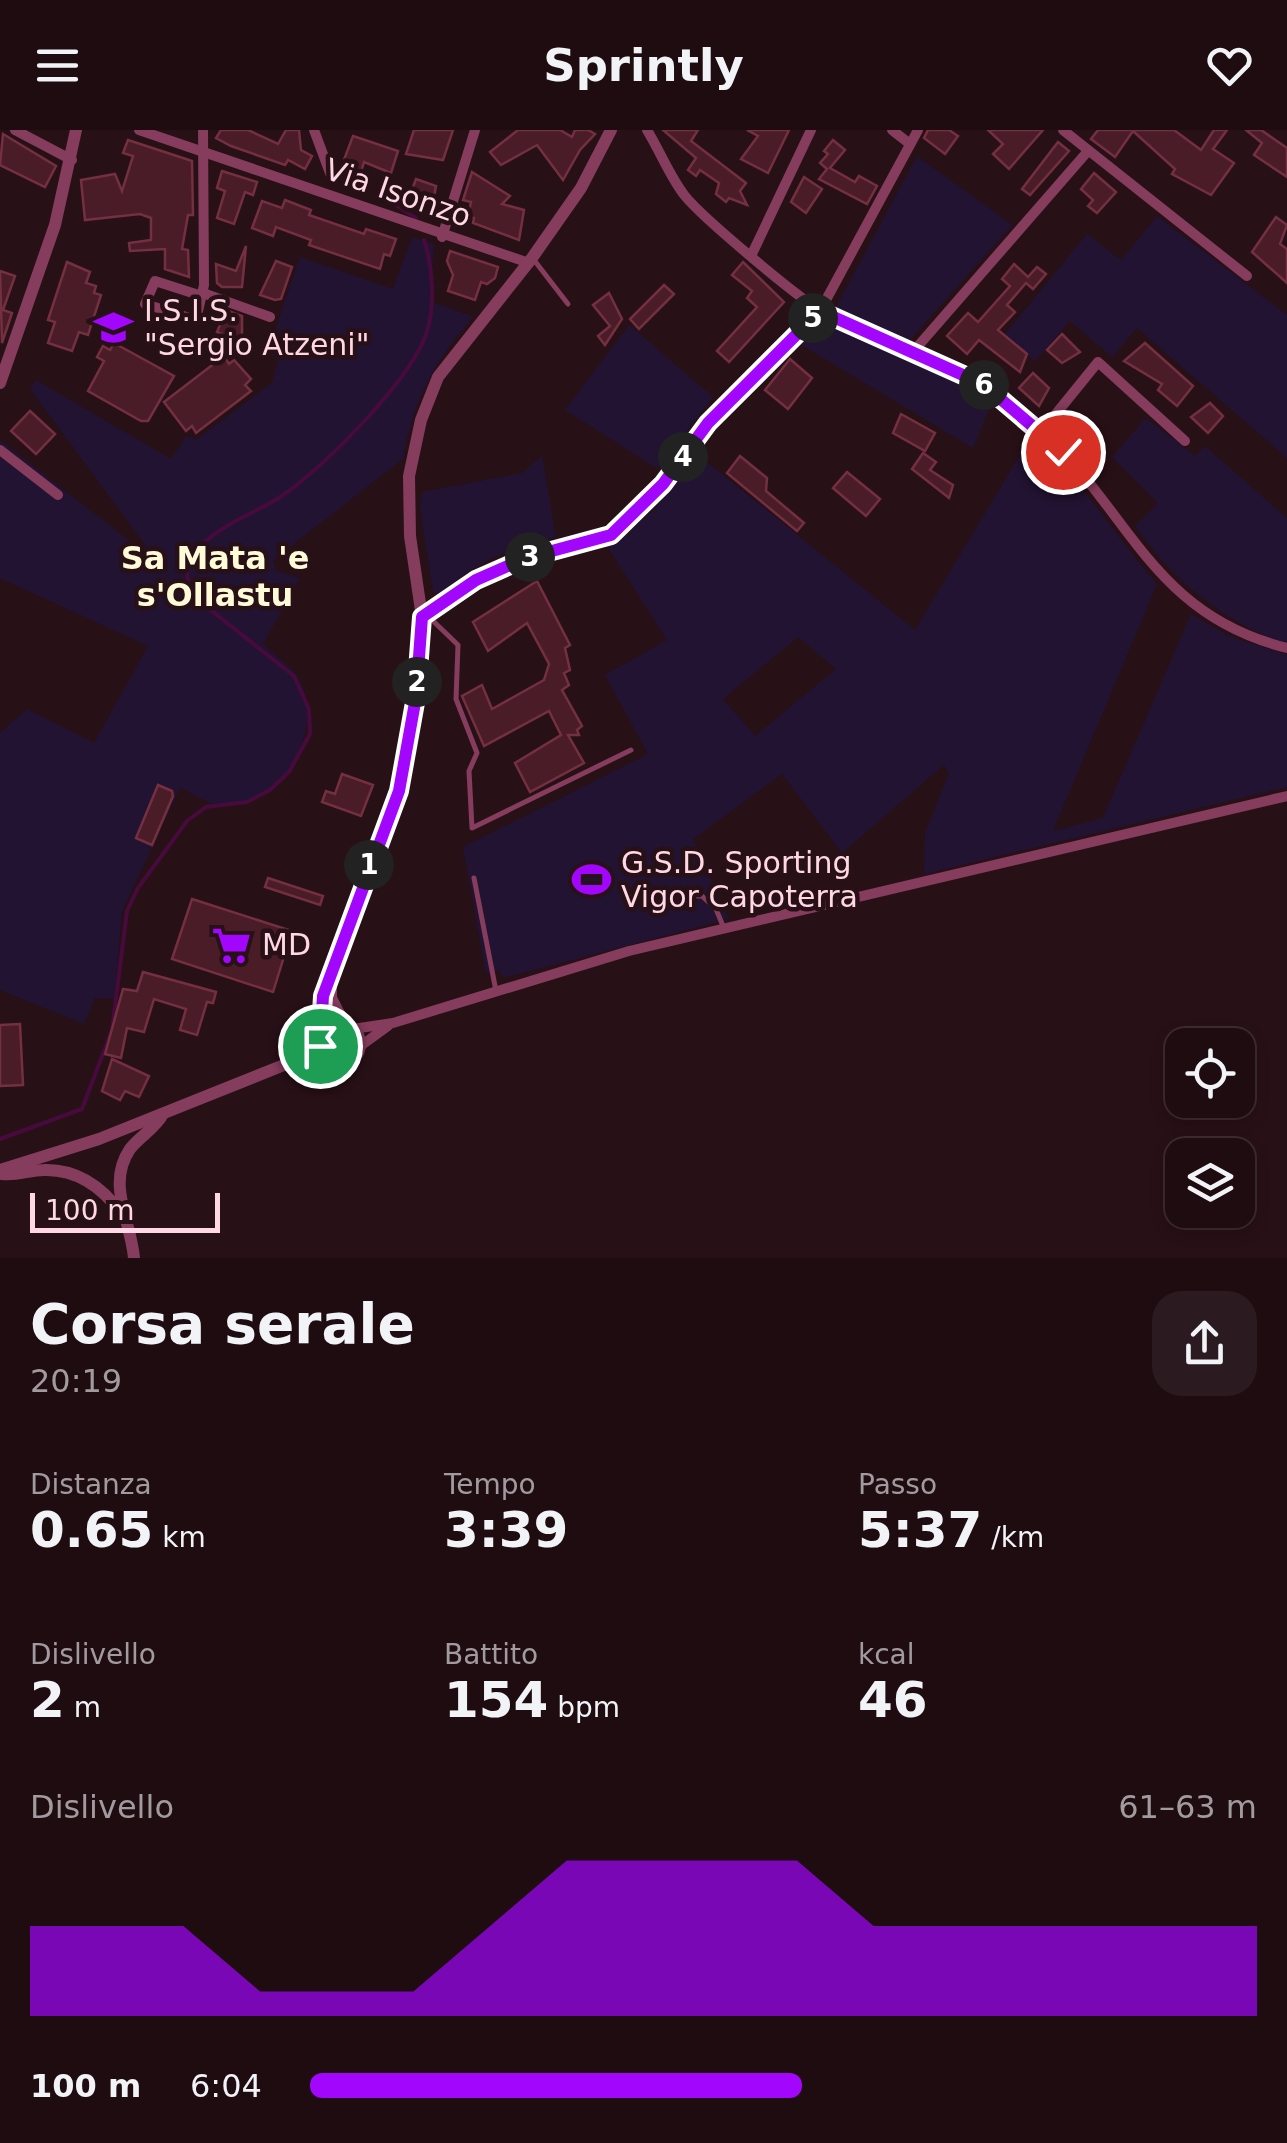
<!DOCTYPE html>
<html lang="it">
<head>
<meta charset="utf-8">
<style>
  :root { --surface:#1e0c11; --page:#2b1a1f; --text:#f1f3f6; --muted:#a19b9f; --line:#3c2c31; --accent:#a206fc }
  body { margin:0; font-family:"DejaVu Sans",sans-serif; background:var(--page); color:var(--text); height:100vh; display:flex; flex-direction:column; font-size:38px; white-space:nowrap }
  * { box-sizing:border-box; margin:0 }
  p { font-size:32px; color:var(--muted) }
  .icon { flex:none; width:55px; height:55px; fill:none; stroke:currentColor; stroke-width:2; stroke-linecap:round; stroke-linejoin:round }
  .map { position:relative; height:1128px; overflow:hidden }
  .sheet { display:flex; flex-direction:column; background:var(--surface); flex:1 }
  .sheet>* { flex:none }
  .tools { position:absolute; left:1165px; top:898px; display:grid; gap:20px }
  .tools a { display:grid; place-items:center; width:90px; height:90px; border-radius:20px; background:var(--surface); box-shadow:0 5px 15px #0003,0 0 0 2px var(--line); font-size:50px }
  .scale { position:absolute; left:30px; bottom:25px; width:190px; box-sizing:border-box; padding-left:10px; border:5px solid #ffd7e5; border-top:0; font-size:28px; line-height:35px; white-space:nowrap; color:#ffd7e5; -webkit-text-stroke:8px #281017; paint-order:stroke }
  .pin { position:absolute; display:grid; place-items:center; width:85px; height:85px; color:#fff; margin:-42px; border:5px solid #fff; border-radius:50%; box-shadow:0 2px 10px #0007 }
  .km { position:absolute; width:50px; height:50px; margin:-25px; border-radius:50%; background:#222; color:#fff; font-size:28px; line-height:50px; text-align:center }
  .round { display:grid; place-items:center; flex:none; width:105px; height:105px; border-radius:30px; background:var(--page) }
  .overview { display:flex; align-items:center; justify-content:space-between; height:170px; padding:0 30px }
  h1 { font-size:55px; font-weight:600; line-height:75px }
  .figures { display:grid; grid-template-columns:repeat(3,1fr); gap:15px; height:170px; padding:10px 30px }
  .figures div { display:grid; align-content:center }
  .figures b { font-size:50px; font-weight:600 }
  .figures small { font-size:28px; font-weight:400 }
  .figures p { font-size:28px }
  .chart { height:280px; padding:20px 30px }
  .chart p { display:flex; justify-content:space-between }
  .chart svg { width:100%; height:180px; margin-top:10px; fill:var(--accent); opacity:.7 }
  ul { padding:0 30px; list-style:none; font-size:32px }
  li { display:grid; grid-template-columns:160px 120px 1fr; align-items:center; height:75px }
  li i { height:25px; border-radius:12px; background:var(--accent) }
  header { display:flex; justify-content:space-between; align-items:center; height:130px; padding:0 30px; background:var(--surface); font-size:45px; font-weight:600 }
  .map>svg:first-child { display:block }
</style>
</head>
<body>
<header><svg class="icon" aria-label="menu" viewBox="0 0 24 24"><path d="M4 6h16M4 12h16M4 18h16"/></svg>Sprintly<svg class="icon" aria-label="heart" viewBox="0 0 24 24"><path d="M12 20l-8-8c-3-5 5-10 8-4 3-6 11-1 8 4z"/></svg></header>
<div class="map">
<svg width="1287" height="1128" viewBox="0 0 1287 1128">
  <rect width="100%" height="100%" fill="#281017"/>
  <!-- green -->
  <g fill="#221332" fill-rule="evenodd">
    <path d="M917,26l95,69 -104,117 -73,-33z"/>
    <path d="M1157,86l130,99v143l-150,-130 -25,29 -42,-36 -35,40 -31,-26 83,-101 34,26z"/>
    <path d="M412,107l22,7 -4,57 43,16c-40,47 -59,81 -70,142l-130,101 3,11 24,7 -37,66c10,10 26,20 34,32 33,54 -18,137 -82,128 -11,-2 -24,-12 -35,-16l-58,123 -8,88 -19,-1 -11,26 -84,-34v-257l27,-24 67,34 54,-97 -148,-68v-138l141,110 5,-4 -116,-157 6,-9 135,79 15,-23 11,3 76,-57 5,-24 -11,-4 33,-97 93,32z"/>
    <path d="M823,192l170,77 -20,49 -173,-104z"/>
    <path d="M629,195l84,72 -55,72 -93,-59z"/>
    <path d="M1146,288l49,38 10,-10 82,72v127c-65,-25 -112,-62 -152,-119l23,-23 -46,-46z"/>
    <path d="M1032,305c51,47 80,97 125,149l-104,247 50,-13 88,-204 38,22 58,19v132l-363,87 1,-41 24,-60 -5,-8 -102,88 -60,-79 -89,65 36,80 -226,59 -4,-8 -13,4 -23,-127 185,-93 -43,-79 62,-35 -60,-94 46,-35 43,-58 219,177zM798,507l38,32 -81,67 -32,-37z"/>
    <path d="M542,326l14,81c-43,8 -85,28 -117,58l-6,-3 -13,-84 2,-16 100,-19z"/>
  </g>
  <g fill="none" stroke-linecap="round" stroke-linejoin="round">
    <!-- stream -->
    <g stroke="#460b3c" stroke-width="4">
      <path d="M387,69l29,19"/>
      <path d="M0,1009l82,-30 30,-79 15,-119 11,-23 49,-67 19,-14 41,-5 23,-12 19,-18 21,-38 -1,-25 -15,-33 -96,-76c-13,-16 -15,-31 -2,-48 18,-25 58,-38 84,-55 43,-28 131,-117 147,-165 8,-28 6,-65 -3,-92"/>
    </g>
  </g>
  <!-- building -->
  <g fill="#491c28" stroke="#742f41" stroke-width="2.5">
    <path d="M221,0h27l30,14 8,-14h13l2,20 11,6 -7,13 -17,-9 -3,5 -54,-19 -15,-8z"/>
    <path d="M414,0h39l-10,30 -37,-6z"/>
    <path d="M518,0h42l12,7 3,-7h13l7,4 -15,16 -17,30 -26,-35 -36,20 -11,-13z"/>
    <path d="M663,0h35l-7,11 55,42 -6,8 7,14 -18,-7 -3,4 -10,-8 3,-11 -19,-13 -4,6 -8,-6 8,-12z"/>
    <path d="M747,0h42l-21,43 -27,-14 17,-23z"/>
    <path d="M928,0h21l9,6 -13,18 -21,-16z"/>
    <path d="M988,0h55l-34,39 -16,-15 10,-10z"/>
    <path d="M1098,0h76l27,20 13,-20h13l-14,19 21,14 -23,32 -39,-21 3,-5 -42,-38 -18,26 -24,-18z"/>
    <path d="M1246,0h15l26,18v29l-33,-22 8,-12z"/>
    <path d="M3,4l53,32 -11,21 -45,-22z"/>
    <path d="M353,6l45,15 -7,22 -27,-11 -3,10 -19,-7z"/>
    <path d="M128,10l64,21 1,54h-5l-6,34 6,1 1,27 -24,-8v-20l-35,2 -1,-8 22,-3v-22l-11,-4 -55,6 -4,-40 34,-6 7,17 11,-35 -10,-3z"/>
    <path d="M833,10l12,10 -15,18 25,14 4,-6 18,10 -10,18 -48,-25 8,-10 -7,-6 8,-9 -4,-3z"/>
    <path d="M1058,12l11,9 -39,44 -8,-6z"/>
    <path d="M222,41l35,11 -4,13 -8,-3 -11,32 -17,-6 8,-27 -8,-3z"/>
    <path d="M472,42l38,24 -8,8 22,6 -5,30 -46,-17 1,-5 -6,-2 3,-14 -8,-2z"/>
    <path d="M1094,43l22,19 -19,21 -9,-7 5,-6 -12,-11z"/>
    <path d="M804,47l18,12 -16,24 -15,-11z"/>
    <path d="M416,49l20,7 -4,22 -22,-13z"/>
    <path d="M285,70l26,10 -2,5 55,19 2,-5 30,10 -6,17 -6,-2 -4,15 -71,-24 2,-5 -35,-13 -3,9 -21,-8 10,-27 20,7z"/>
    <path d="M1276,87l11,8 -7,19 7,5v34l-35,-31z"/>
    <path d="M246,116l-4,41h-20l-5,-4 -1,-19 20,7z"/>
    <path d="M450,121l48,16 -3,11 -8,6 -6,-2 -6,18 -27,-9 5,-16 -6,-14z"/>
    <path d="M276,131l16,6 -11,32 -6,1 -15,-5z"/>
    <path d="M67,132l23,10 -4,11 10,3 -2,7 7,2 -13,40 -9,-3 -7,19 -24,-8 7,-21 -7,-2z"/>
    <path d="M743,132l41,40 -55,60 -12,-11 40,-44 -10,-9 5,-7 -20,-16z"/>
    <path d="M1014,134l14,13 9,-10 9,7 -13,15 -7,-6 -19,22 8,7 -17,18 29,24 -7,18 -41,-32 -12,14 -20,-18 21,-23 10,9 32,-36 -8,-7z"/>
    <path d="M0,141l15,5 -12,34 9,3 -10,30z"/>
    <path d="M664,155l10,9 -35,35 -9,-10z"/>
    <path d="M609,163l13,26 -17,26 -7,-9 12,-10 -17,-21z"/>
    <path d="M226,180l16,6v26l-25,-10z"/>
    <path d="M1062,204l18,18 -18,11 -15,-13z"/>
    <path d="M114,213l60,33 -26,45h-7l-53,-30 16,-30 -7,-4 6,-11 7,4z"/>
    <path d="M1145,213l48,43 -16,20 -19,-16 4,-6 -38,-23z"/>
    <path d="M224,226l5,8 5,-4 17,19 -6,6 6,6 -55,42 -4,-7 -6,5 -22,-29z"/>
    <path d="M790,229l22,19 -24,31 -23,-19z"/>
    <path d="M1033,243l16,15 -10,18 -20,-18z"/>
    <path d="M1210,273l13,13 -15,17 -17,-16z"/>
    <path d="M30,281l25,23 -19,20 -25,-23z"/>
    <path d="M901,284l34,19 -10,18 -32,-18z"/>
    <path d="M923,323l13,9 -6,8 23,15 -4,13 -37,-29z"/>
    <path d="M740,326l27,22 -1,13 38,32 -7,8 -70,-58z"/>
    <path d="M847,342l33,27 -14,17 -33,-28z"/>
    <path d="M537,451l33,64 -5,3 5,22 -6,3 5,12 -7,5 20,36 -5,4 2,5h-11l16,28 -54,29 -15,-29 46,-28 -12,-24 -65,35 -22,-50 20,-11 10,24 52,-29 5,-16 -22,-41 -39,28 -15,-29z"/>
    <path d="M342,644l31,11 -12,31 -39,-14 4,-11 9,3z"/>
    <path d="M158,655l14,6 1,5 -21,49 -16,-7z"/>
    <path d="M268,748l55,18 -3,9 -55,-18z"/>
    <path d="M192,769l100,32 -19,61 -101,-33z"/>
    <path d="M143,842l73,20 -3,11 -6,-1 -10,33 -17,-5 6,-21 -32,-10 -10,33 -17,-4 -6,30 -16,-4 18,-65 14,2z"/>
    <path d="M20,894l3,61 -23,1v-61z"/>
    <path d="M112,929l37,17 -10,21 -14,-6 -5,9 -18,-9z"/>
  </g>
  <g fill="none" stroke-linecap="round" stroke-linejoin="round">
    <!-- service -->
    <g stroke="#863c5c" stroke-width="5">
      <path d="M534,130l34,44"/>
      <path d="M428,486l30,29 -2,54 21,54 -8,18 3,57 159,-78"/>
      <path d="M474,748l22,113"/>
      <path d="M671,766h31l14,13 7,17"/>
    </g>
    <!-- minor -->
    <g stroke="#863c5c" stroke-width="10">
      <path d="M15,0l57,30"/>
      <path d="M139,0l390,133"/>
      <path d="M314,0l16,43"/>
      <path d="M647,0c13,21 23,47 38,66 17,21 116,105 140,117 70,36 146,56 207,109 97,83 115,191 255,226"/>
      <path d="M892,0l18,14"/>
      <path d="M1063,0l184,146"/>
      <path d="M442,107l33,-107"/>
      <path d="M752,124l59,-124"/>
      <path d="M203,163l67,24"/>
      <path d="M202,166l-47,-15 -10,23 51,16 8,-35 -1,-155"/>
      <path d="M912,223l176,-202"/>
      <path d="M1042,301l56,-69 87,79"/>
      <path d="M0,320l58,45"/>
      <path d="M422,487l54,-37 50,-21 85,-24 24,-20 73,-92 112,-112 98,-181"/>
      <path d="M353,899l40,-6 236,-72 658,-155"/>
      <path d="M359,917l29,-21"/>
    </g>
    <!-- tertiary -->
    <g stroke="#863c5c" stroke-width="12">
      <path d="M0,253l55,-158 21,-95"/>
      <path d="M331,856v12l14,27"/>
      <circle cx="340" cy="914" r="20"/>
      <path d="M323,904v-38l76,-205 11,-50 12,-124 -12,-81 -1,-60 12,-56 17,-43 94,-119 49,-70 30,-58"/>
      <path d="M0,1040l99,-31 185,-74 43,-6"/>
      <path d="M2,1044c14,2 28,-4 42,-4 34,-1 58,17 77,43"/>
      <path d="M134,1128c-3,-37 -28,-74 -4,-109 10,-13 25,-20 33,-35"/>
    </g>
  </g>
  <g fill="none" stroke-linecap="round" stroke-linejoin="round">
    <defs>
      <path id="route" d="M320,916l3,-50 76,-205 17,-94 6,-80 54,-37 50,-22 85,-23 52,-51 45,-61 112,-112 163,73 80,68"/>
    </defs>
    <!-- route casing -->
    <use href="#route" stroke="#fff" stroke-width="20"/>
    <!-- route -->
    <use href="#route" stroke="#a206fc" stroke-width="12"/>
  </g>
  <!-- icons -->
  <defs>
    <symbol id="school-bare" viewBox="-9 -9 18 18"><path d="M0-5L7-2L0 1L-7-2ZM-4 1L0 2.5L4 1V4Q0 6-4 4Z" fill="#a206fc" stroke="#281017" stroke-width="2.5" paint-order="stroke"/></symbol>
    <symbol id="stadium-bare" viewBox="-9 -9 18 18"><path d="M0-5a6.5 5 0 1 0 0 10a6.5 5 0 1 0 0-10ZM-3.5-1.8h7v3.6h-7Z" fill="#a206fc" stroke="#281017" stroke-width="2.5" paint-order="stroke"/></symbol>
    <symbol id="supermarket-bare" viewBox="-9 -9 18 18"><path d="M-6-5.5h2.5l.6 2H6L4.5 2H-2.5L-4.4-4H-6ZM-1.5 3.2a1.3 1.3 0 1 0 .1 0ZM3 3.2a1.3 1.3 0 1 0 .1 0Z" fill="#a206fc" stroke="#281017" stroke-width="2.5" paint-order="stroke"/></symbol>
  </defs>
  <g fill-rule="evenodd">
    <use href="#school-bare" x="86" y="170" width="55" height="55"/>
    <use href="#stadium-bare" x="564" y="722" width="55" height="55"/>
    <use href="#supermarket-bare" x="204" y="788" width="55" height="55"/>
  </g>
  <g text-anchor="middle" stroke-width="9" stroke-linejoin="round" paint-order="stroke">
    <!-- street labels -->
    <g font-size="30" fill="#ffd7e5" stroke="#281017">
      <text transform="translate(398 63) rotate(19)" y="10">Via Isonzo</text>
    </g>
    <!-- poi labels -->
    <g font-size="30" fill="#ffd7e5" stroke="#281017" text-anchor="start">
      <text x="144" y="191">I.S.I.S.<tspan x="144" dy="34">"Sergio Atzeni"</tspan></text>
      <text x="621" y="743">G.S.D. Sporting<tspan x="621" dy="34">Vigor Capoterra</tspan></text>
      <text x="262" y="825">MD</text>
    </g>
    <!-- neighbourhood labels -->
    <g font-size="32" font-weight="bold" fill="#fffbd9" stroke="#281017">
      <text x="215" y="439">Sa Mata 'e<tspan x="215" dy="37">s'Ollastu</tspan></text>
    </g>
  </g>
</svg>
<div class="tools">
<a><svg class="icon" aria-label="locate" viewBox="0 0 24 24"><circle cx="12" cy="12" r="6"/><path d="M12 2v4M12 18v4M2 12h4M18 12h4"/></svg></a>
<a><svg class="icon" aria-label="layers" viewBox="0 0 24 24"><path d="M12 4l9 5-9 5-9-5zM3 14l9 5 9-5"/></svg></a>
</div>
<div class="scale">100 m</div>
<div class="pin" style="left:320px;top:916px;background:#1e9e55"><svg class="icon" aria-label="arrive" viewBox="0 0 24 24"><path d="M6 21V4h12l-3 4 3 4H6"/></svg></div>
<div class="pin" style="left:1063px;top:322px;background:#d93025"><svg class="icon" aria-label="check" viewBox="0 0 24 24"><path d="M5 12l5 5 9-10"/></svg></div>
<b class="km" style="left:369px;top:735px">1</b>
<b class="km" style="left:417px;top:552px">2</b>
<b class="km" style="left:530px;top:427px">3</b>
<b class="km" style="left:683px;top:327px">4</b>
<b class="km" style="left:813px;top:188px">5</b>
<b class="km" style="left:984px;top:255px">6</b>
</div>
<section class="sheet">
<div class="overview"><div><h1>Corsa serale</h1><p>20:19</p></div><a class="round"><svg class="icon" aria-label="share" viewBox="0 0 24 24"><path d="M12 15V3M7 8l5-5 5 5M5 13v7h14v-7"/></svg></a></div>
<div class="figures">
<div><p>Distanza</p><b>0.65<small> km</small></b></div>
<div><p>Tempo</p><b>3:39</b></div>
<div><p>Passo</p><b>5:37<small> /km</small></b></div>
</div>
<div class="figures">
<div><p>Dislivello</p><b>2<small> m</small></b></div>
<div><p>Battito</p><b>154<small> bpm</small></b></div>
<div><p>kcal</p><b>46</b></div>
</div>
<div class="chart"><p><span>Dislivello</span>61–63 m</p>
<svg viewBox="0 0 160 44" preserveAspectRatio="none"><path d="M0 44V22L10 22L20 22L30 38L40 38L50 38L60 22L70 6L80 6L90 6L100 6L110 22L120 22L130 22L140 22L150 22L160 22V44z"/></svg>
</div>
<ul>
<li><b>100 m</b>6:04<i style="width:52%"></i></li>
</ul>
</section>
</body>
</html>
